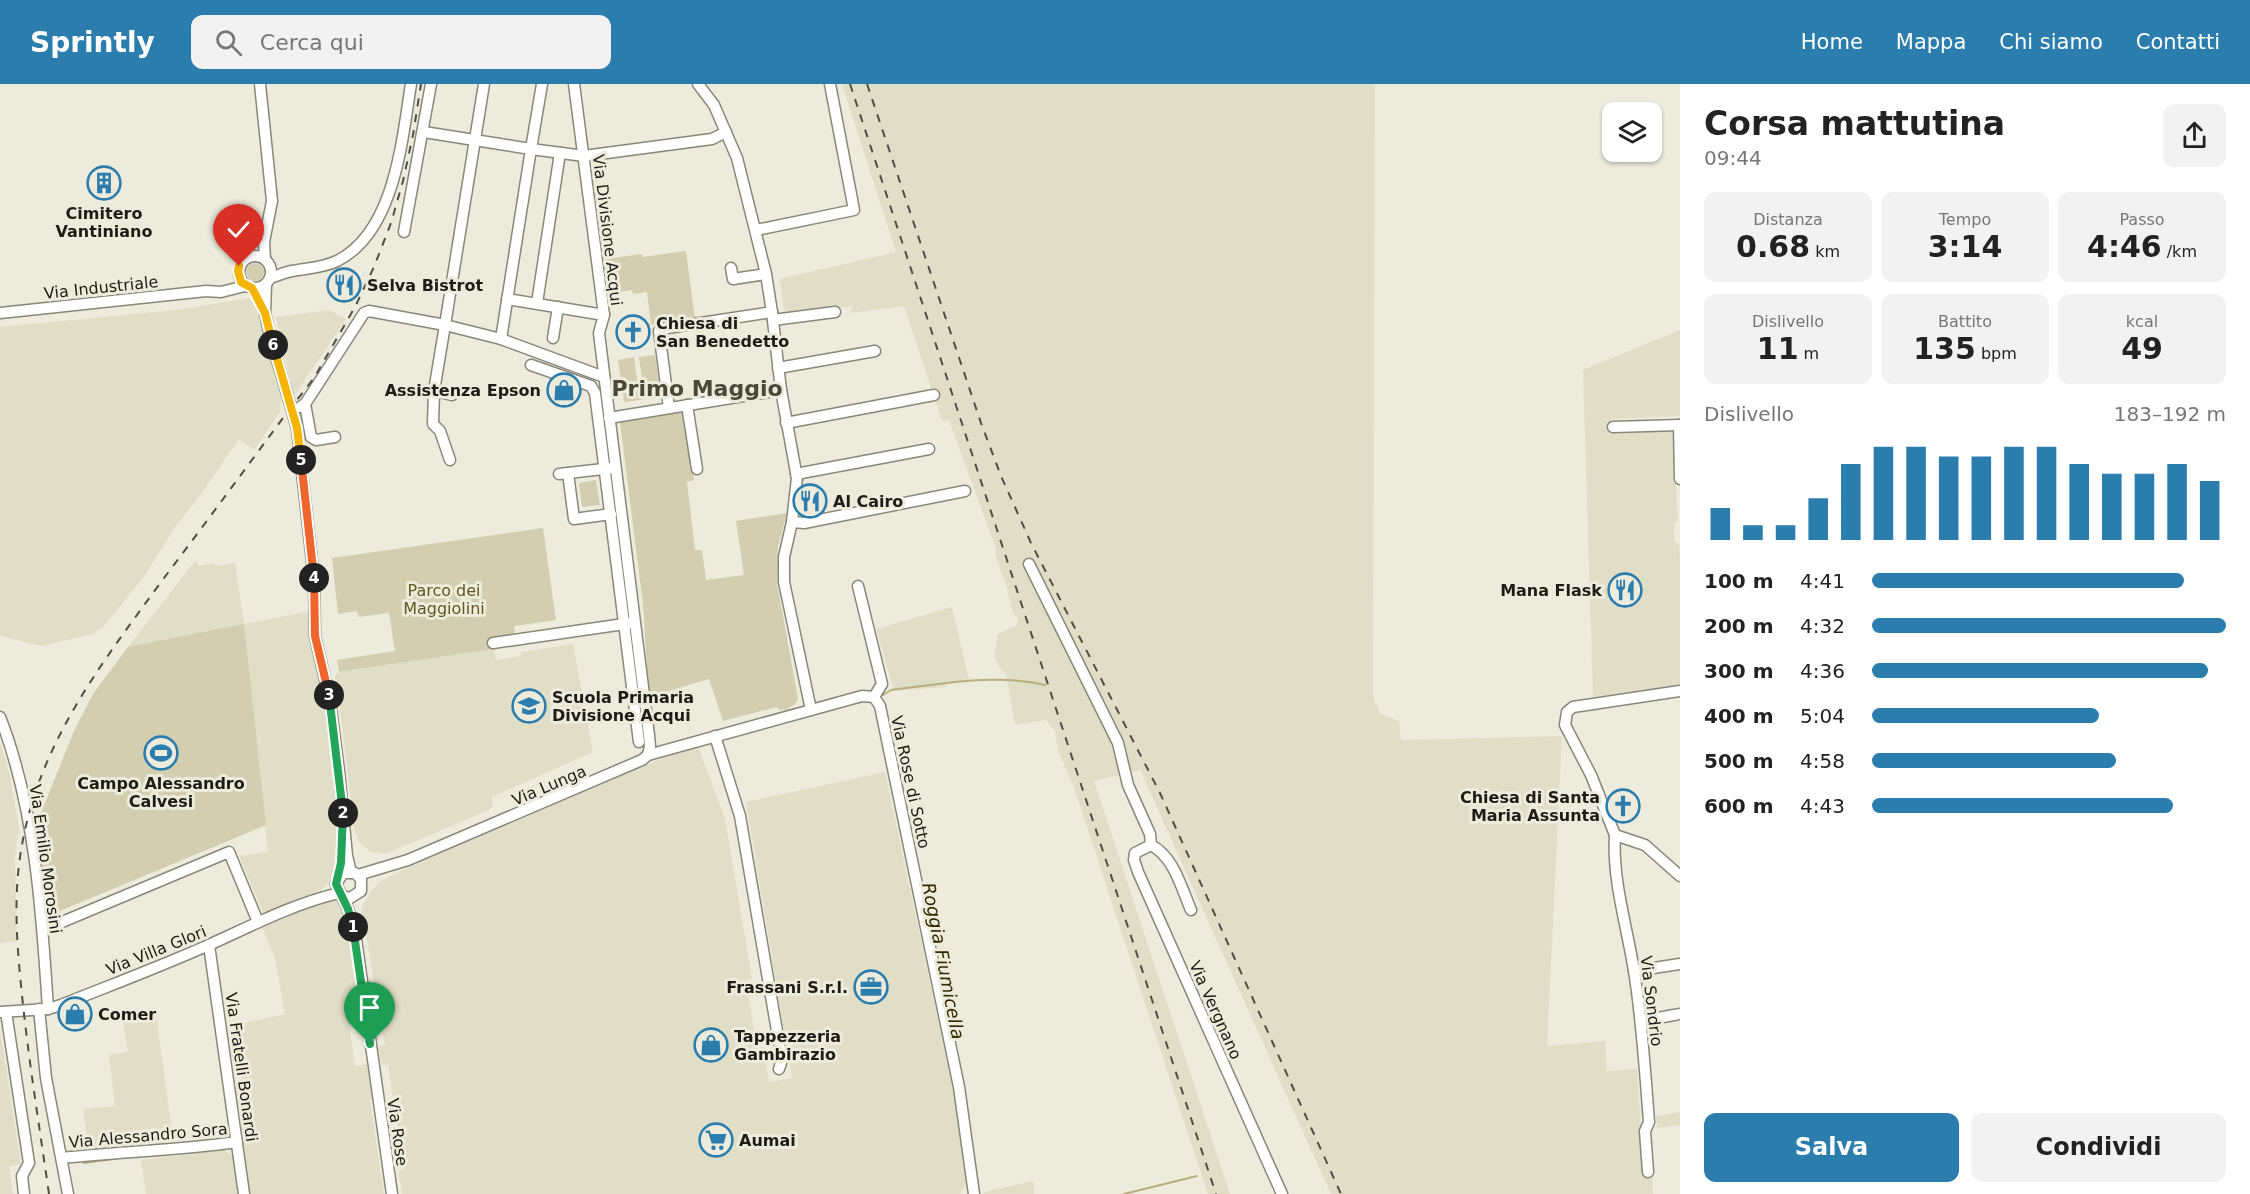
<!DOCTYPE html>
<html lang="it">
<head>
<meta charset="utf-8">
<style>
  :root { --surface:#fff; --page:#f2f2f2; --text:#222; --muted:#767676; --accent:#2b7dae }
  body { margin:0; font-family:"DejaVu Sans",sans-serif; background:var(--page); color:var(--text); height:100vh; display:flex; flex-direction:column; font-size:22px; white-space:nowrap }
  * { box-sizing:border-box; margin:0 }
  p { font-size:20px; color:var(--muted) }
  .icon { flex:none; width:33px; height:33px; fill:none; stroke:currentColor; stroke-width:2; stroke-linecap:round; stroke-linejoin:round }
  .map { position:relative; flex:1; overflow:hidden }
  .details { display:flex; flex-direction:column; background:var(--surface); width:570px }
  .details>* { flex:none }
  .buttons { position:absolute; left:1602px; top:18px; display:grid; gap:12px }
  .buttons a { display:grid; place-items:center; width:60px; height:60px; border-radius:12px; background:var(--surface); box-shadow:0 2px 4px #0004; font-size:30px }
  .pin { position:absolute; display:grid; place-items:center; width:51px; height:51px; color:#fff; margin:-62px -26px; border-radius:50% 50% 50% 0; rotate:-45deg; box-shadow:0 0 6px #0007 }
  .pin .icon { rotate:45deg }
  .km { position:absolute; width:30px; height:30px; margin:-15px; border-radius:50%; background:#222; color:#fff; font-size:16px; line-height:30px; text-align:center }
  .round { display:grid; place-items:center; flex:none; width:63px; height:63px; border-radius:12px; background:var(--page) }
  .summary { display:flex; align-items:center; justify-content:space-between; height:102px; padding:0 24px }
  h1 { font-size:33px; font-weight:800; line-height:45px }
  .figures { display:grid; grid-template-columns:repeat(3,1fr); gap:9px; height:102px; padding:6px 24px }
  .figures div { display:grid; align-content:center; border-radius:12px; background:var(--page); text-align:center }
  .figures b { font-size:30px; font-weight:800 }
  .figures small { font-size:16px; font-weight:400 }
  .figures p { font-size:16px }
  .chart { height:168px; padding:12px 24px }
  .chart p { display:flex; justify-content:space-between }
  .chart svg { width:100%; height:108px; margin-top:6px; stroke:var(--accent); stroke-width:6 }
  .cta { display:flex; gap:12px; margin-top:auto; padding:12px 24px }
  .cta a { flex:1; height:69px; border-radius:12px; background:var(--accent); color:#fff; font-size:24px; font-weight:800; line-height:69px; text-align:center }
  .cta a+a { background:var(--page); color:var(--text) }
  ul { padding:0 24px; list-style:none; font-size:20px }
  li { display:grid; grid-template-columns:96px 72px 1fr; align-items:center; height:45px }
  li i { height:15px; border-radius:8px; background:var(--accent) }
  header { display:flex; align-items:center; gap:36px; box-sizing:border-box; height:84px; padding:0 30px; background:var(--accent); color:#fff }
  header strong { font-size:28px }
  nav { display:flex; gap:33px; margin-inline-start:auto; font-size:21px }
  .search { width:420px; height:54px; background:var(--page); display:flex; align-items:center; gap:15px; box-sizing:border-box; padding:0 21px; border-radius:12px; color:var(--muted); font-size:22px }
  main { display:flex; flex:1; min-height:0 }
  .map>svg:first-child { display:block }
</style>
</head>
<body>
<header>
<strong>Sprintly</strong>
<div class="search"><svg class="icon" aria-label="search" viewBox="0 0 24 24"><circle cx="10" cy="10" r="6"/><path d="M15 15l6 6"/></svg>Cerca qui</div>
<nav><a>Home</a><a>Mappa</a><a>Chi siamo</a><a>Contatti</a></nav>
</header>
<main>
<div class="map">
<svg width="1680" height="1110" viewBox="0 0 1680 1110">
  <rect width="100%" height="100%" fill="#edebdb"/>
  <!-- built -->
  <g fill="#e1dec7">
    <path d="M842,0h533l-2,609 2,10 6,11 18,7 2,19 161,-4 -15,310 58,-5 2,30 30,-2 7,106h8l1,19h-322l-191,-424 -46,11 136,413h-22l-134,-406 -16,-38 -3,-19 -9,-11 -31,5 -9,-51 -6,-6 -6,-11 4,-22 9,-6 9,-3 2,-6 -6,-10 -6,-26 -10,-27v-8l-47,-129 -7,1 -38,-115 -54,7 3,-7 -68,10 -5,-37 116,-27z"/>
    <path d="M248,214l6,3 9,19 11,56 7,21 -1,15 -26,38 -15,-11 -37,54 -27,34 -32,51 -39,48 -11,8 -51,12 -42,-10v-309l185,-18z"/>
    <path d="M329,226l17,9 -52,77 -18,-79z"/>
    <path d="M1680,246v86l-69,3v13l59,-3 3,3 5,89 -4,2v18l5,3 1,16v126l-87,11 -10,-327z"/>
    <path d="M195,477l5,5 12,-3 5,3 18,-3 9,61 67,-13 -2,8 4,33 7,27 20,157 -3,7 1,22 -4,13 -13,12 -57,25 -25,-59 29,-4 -24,-227 -116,22z"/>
    <path d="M952,523l17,73 -22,3 -1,4 -52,4 -18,-62z"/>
    <path d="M573,560l20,108 -101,45 1,8 -4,5 -104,44 -13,-2 -12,-9 -6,-14 -11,-97 -8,-55 2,-4 157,-25 2,12 25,-4v-4z"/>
    <path d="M0,658l9,30 10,55 -4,29 2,85 -17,2z"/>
    <path d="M698,663l27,71 27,160 -6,2 11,67h6l6,35 23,-4 -46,-276 139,-30 81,379 3,29 -9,14h-558l-4,-23 6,-2 -16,-104h-6l-4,-18 7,-2 -20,-117 -4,1 1,-21 8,-16 11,-11 37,-18 255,-109z"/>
    <path d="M334,815l5,2 8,11 12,80 -14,3 10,71 12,-2 6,36h-3l14,94h-135l-16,-109 9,-2 -10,-57 53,-12 -10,-55 -14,-35 50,-20z"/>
    <path d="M156,929l17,127 -4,1v3l-80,8 -6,-43 32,-3 -6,-51 19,-3 -6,-35z"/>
    <path d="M0,945l21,135 -12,3 4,27h-13z"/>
    <path d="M1680,1028v13l-23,3 -1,-12z"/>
    <path d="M224,1066l11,8 5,36h-94l-5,-34z"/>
    <path d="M1033,1097l1,13h-50v-2z"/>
  </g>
  <!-- green -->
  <g fill="#d2ceaf">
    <path d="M686,167l9,68 -44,6 -4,-33 -14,2 -1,-4 -22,3 -5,-34 37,-5 1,3z"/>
    <circle cx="255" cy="188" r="9"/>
    <path d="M655,271l4,28 -16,2 -4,-28z"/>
    <path d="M634,273l4,29 -16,2 -4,-28z"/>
    <path d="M660,304l1,9 -37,5 -1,-9z"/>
    <path d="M684,328l10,68 -7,2 8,68h7l4,30 38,-5 -8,-54 51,-8 -9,34 -1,36 21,116 -3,5 -10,7 -1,-2 -5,1 -2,-3 -54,14 -14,-42 -60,18 -6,-93 -23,-182z"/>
    <path d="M596,396l4,25 -18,2 -3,-24z"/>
    <path d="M543,444l13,92 -42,6 1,8 -25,4 2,11 -153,23 -2,-12 58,-9 -6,-38 -30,4 -2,-6 -19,3 -6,-56z"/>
    <path d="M244,540l22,201 -218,91 -13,-80v-8l39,-97 19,-37 35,-47z"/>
  </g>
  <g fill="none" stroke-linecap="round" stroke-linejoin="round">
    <!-- stream -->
    <g stroke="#b7b07e" stroke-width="2">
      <path d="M883,611l8,-5c51,-6 103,-17 154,-5"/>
      <path d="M84,1079l35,-5"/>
      <path d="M1124,1110l73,-18"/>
    </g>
    <defs>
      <g id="minor">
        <path d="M260,0l12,117 -8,41 1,17"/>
        <path d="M484,0l-39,241 56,14 103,38"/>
        <path d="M542,0l-11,65 53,7 128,-17 14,-7"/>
        <path d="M574,0l30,231 -5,18 50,402 1,11 -2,9"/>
        <path d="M698,0l16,21 23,53 29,116 6,38 9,78 16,88 -5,44 -8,35v25l27,128"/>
        <path d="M424,48l107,17 -30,190"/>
        <path d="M756,146l98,-20 -24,-126"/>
        <path d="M404,148l27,-148"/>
        <circle cx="255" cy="188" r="16"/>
        <path d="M731,184l2,11 33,-5"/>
        <path d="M270,194c7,-2 15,-6 22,-7 16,-3 30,-3 45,-10 58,-29 65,-121 74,-177"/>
        <path d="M266,201l-1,28 5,23 27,92 17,151 1,57 15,65 9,70 8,85 4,16"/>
        <path d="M507,215l97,16"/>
        <path d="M537,219l23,-150"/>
        <path d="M0,229l206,-22 15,1 24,-6"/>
        <path d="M773,236l62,-8"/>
        <path d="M553,254l5,-31"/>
        <path d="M531,281l60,21 4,7 44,349"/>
        <path d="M778,284l97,-17"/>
        <path d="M434,307l18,4"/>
        <path d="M305,320l6,33 5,3 19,-3"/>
        <path d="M687,321l10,64"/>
        <path d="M300,323l5,-3 59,-91 5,-2 76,14 -11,66 -1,33 7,7 10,29"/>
        <path d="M669,324l-10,-77 2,-2 111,-17"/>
        <path d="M609,334l172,-28"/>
        <path d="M786,339l148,-28"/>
        <path d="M1679,341l1,54"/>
        <path d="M1613,343l67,-2"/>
        <path d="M568,389l6,46 37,-5"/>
        <path d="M559,390l53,-6"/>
        <path d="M796,390l133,-25"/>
        <path d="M792,438l12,1 161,-32"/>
        <path d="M1029,480l89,179 10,42 22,49 1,11"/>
        <path d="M858,502l24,98 -8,13"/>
        <path d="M493,559l138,-20"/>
        <path d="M1680,607l-107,16 -6,5 -2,13 26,50 24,60 30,10 35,31"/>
        <path d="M874,613l6,9 79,381 15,107"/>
        <path d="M0,633c35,89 42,197 48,292"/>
        <path d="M715,652l25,80 42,244 -3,9"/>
        <path d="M1615,751c-3,45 12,91 19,136 8,49 11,100 15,151l-4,9 3,41"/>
        <path d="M358,791l50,-15 234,-100 6,-5 214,-59 12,1"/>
        <path d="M342,812l8,2 11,-7v-12l-6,-6h-12l-7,11 12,25 7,23 37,262"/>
        <path d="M1191,826c-10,-23 -17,-53 -40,-65l-16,8 -1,7 4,12 144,322"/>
        <path d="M43,846l186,-78 29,70"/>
        <path d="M209,861l35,249"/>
        <path d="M1634,887l46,-7"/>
        <path d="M39,925l7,69 22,116"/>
        <path d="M0,928l48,-3 13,-4c50,-20 101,-39 150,-61 42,-19 82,-40 128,-51"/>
        <path d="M6,928l23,151 -7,13 2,18"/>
        <path d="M1641,937l39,-7"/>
        <path d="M62,1074c58,-6 117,-8 175,-16"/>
      </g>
    </defs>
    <!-- minor casing -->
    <use href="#minor" stroke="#898779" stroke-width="13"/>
    <!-- minor -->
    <use href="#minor" stroke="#fff" stroke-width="10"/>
    <!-- rail -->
    <g stroke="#4f4e46" stroke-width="2" stroke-dasharray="8 8" stroke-linecap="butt">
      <path d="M850,0l366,1110"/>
      <path d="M867,0l114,339 20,53 30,67 129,250 181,401"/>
      <path d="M49,1110c-9,-63 -19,-125 -26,-189 -4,-39 -8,-77 -6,-117 7,-126 76,-213 147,-310 41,-54 81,-109 122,-164l28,-36 41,-71 19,-40 17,-44 12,-42 10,-46 8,-51"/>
    </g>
  </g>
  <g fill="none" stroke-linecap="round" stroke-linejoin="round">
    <defs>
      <path id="split-1" d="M353,843l17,117"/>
      <path id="split-2" d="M343,729l-2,50 -5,21 12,25 5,18"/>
      <path id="split-3" d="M329,611l14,118"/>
      <path id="split-4" d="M314,494l1,58 14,59"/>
      <path id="split-5" d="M301,376l13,118"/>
      <path id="split-6" d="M273,261l24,83 4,32"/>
      <path id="split-7" d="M239,182l-1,5 3,11 11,6 13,25 8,32"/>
    </defs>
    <!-- split-1 casing -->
    <use href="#split-1" stroke="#fff" stroke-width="12"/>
    <!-- split-2 casing -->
    <use href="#split-2" stroke="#fff" stroke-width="12"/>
    <!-- split-3 casing -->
    <use href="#split-3" stroke="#fff" stroke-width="12"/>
    <!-- split-4 casing -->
    <use href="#split-4" stroke="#fff" stroke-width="12"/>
    <!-- split-5 casing -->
    <use href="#split-5" stroke="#fff" stroke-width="12"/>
    <!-- split-6 casing -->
    <use href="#split-6" stroke="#fff" stroke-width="12"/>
    <!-- split-7 casing -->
    <use href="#split-7" stroke="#fff" stroke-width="12"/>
    <!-- split-1 -->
    <use href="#split-1" stroke="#22a559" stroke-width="8"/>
    <!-- split-2 -->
    <use href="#split-2" stroke="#22a559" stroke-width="8"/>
    <!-- split-3 -->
    <use href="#split-3" stroke="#22a559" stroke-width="8"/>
    <!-- split-4 -->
    <use href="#split-4" stroke="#f0652b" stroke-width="8"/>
    <!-- split-5 -->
    <use href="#split-5" stroke="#f0652b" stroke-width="8"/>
    <!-- split-6 -->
    <use href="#split-6" stroke="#f5b400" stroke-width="8"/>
    <!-- split-7 -->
    <use href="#split-7" stroke="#f5b400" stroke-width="8"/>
  </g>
  <!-- icons -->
  <defs>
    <symbol id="building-ring" viewBox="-11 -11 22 22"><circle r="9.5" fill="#edebdb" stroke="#2b7dae" stroke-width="1.5"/><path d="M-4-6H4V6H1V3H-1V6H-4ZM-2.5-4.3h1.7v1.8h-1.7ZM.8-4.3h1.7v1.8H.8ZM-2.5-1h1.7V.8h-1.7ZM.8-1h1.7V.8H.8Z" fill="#2b7dae"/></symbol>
    <symbol id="restaurant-ring" viewBox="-11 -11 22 22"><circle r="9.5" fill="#edebdb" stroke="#2b7dae" stroke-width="1.5"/><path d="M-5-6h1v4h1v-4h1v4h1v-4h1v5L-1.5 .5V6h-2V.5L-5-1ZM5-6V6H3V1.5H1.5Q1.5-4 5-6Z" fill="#2b7dae"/></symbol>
    <symbol id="church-ring" viewBox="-11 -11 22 22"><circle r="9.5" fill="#edebdb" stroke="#2b7dae" stroke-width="1.5"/><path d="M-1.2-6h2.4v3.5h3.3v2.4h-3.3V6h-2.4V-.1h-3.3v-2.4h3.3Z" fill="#2b7dae"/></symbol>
    <symbol id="shop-ring" viewBox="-11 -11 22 22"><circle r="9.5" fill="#edebdb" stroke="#2b7dae" stroke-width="1.5"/><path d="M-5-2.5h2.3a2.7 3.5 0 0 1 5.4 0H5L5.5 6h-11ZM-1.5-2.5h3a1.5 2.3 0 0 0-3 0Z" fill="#2b7dae"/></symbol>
    <symbol id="school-ring" viewBox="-11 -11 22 22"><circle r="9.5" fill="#edebdb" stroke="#2b7dae" stroke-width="1.5"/><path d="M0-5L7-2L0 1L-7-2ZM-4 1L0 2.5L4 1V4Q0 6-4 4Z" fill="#2b7dae"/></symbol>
    <symbol id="stadium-ring" viewBox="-11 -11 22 22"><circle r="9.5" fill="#edebdb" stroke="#2b7dae" stroke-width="1.5"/><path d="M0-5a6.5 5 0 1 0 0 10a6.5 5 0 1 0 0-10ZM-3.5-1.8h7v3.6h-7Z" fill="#2b7dae"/></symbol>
    <symbol id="office-ring" viewBox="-11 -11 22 22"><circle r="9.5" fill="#edebdb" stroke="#2b7dae" stroke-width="1.5"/><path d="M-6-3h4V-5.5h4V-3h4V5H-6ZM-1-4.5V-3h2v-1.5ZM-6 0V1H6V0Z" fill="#2b7dae"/></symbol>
    <symbol id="supermarket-ring" viewBox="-11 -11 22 22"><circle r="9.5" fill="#edebdb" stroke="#2b7dae" stroke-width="1.5"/><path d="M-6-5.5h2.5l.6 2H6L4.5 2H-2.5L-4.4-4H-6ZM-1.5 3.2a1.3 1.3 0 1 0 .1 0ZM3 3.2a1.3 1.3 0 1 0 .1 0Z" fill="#2b7dae"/></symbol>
  </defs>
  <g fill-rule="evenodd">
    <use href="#building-ring" x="85" y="80" width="38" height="38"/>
    <use href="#restaurant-ring" x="325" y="182" width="38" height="38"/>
    <use href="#church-ring" x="614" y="229" width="38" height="38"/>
    <use href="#shop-ring" x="545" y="287" width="38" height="38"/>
    <use href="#restaurant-ring" x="791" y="398" width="38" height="38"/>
    <use href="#restaurant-ring" x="1606" y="487" width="38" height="38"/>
    <use href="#school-ring" x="510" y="603" width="38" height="38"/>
    <use href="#stadium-ring" x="142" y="650" width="38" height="38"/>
    <use href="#church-ring" x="1604" y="703" width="38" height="38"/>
    <use href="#office-ring" x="852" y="884" width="38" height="38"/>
    <use href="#shop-ring" x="56" y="911" width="38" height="38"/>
    <use href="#shop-ring" x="692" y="942" width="38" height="38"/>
    <use href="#supermarket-ring" x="697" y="1037" width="38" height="38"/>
  </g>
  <g text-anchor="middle" stroke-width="6" stroke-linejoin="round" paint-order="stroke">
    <!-- poi labels -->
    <g font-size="16" font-weight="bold" fill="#1d1c16" stroke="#edebdb" text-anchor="start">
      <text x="104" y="135" text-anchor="middle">Cimitero<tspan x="104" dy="18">Vantiniano</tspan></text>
      <text x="367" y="207">Selva Bistrot</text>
      <text x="656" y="245">Chiesa di<tspan x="656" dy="18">San Benedetto</tspan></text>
      <text x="541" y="312" text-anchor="end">Assistenza Epson</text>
      <text x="833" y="423">Al Cairo</text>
      <text x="1602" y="512" text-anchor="end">Mana Flask</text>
      <text x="552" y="619">Scuola Primaria<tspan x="552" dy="18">Divisione Acqui</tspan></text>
      <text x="161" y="705" text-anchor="middle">Campo Alessandro<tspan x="161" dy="18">Calvesi</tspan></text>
      <text x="1600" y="719" text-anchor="end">Chiesa di Santa<tspan x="1600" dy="18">Maria Assunta</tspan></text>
      <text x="848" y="909" text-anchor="end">Frassani S.r.l.</text>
      <text x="98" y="936">Comer</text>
      <text x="734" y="958">Tappezzeria<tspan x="734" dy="18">Gambirazio</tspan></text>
      <text x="739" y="1062">Aumai</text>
    </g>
    <!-- street labels -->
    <g font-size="16" fill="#1d1c16" stroke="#edebdb">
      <text transform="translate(608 146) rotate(83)" y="6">Via Divisione Acqui</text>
      <text transform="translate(101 203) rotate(-6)" y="6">Via Industriale</text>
      <text transform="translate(911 698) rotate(78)" y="6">Via Rose di Sotto</text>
      <text transform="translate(549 701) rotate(-23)" y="6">Via Lunga</text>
      <text transform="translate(46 775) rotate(82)" y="6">Via Emilio Morosini</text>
      <text transform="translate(156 866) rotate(-22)" y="6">Via Villa Glori</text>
      <text transform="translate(1652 917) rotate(83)" y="6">Via Sondrio</text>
      <text transform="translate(1216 926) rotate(66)" y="6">Via Vergnano</text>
      <text transform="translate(242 983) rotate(82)" y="6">Via Fratelli Bonardi</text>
      <text transform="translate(398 1048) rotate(82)" y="6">Via Rose</text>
      <text transform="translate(148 1051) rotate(-5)" y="6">Via Alessandro Sora</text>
    </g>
    <!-- park labels -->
    <g font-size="16" fill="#60581e" stroke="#edebdb">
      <text x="444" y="512">Parco dei<tspan x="444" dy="18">Maggiolini</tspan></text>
    </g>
    <!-- water labels -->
    <g font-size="18" font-style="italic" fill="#302a00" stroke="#edebdb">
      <text transform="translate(943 877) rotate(79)" y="6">Roggia Fiumicella</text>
    </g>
    <!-- district labels -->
    <g font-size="22" font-weight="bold" fill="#49483b" stroke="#edebdb">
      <text x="697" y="312">Primo Maggio</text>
    </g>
  </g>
</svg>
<div class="buttons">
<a><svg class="icon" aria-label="layers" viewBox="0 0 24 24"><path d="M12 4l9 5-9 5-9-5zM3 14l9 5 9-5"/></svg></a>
</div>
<div class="pin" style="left:370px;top:960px;background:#1e9e55"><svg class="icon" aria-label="arrive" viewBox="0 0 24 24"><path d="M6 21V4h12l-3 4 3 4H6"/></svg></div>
<div class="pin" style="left:239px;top:182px;background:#d93025"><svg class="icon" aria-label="check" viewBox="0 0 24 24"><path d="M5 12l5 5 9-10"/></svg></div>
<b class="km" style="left:353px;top:843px">1</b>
<b class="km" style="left:343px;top:729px">2</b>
<b class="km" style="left:329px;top:611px">3</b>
<b class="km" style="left:314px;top:494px">4</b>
<b class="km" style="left:301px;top:376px">5</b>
<b class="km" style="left:273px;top:261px">6</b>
</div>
<section class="details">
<div class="summary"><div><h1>Corsa mattutina</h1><p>09:44</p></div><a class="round"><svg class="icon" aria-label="share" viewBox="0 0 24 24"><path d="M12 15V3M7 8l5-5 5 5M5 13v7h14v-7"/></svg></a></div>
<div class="figures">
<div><p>Distanza</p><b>0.68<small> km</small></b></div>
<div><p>Tempo</p><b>3:14</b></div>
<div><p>Passo</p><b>4:46<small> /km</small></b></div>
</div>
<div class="figures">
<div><p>Dislivello</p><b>11<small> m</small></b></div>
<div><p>Battito</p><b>135<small> bpm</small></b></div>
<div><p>kcal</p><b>49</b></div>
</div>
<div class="chart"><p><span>Dislivello</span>183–192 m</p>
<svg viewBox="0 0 160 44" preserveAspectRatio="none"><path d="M5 44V31M15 44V38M25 44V38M35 44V27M45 44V13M55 44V6M65 44V6M75 44V10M85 44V10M95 44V6M105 44V6M115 44V13M125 44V17M135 44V17M145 44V13M155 44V20"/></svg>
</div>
<ul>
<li><b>100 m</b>4:41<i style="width:88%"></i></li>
<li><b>200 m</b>4:32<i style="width:100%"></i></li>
<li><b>300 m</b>4:36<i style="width:95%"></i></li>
<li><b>400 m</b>5:04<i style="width:64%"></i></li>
<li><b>500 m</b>4:58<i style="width:69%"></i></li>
<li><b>600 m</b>4:43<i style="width:85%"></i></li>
</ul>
<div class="cta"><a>Salva</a><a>Condividi</a></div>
</section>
</main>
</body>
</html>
